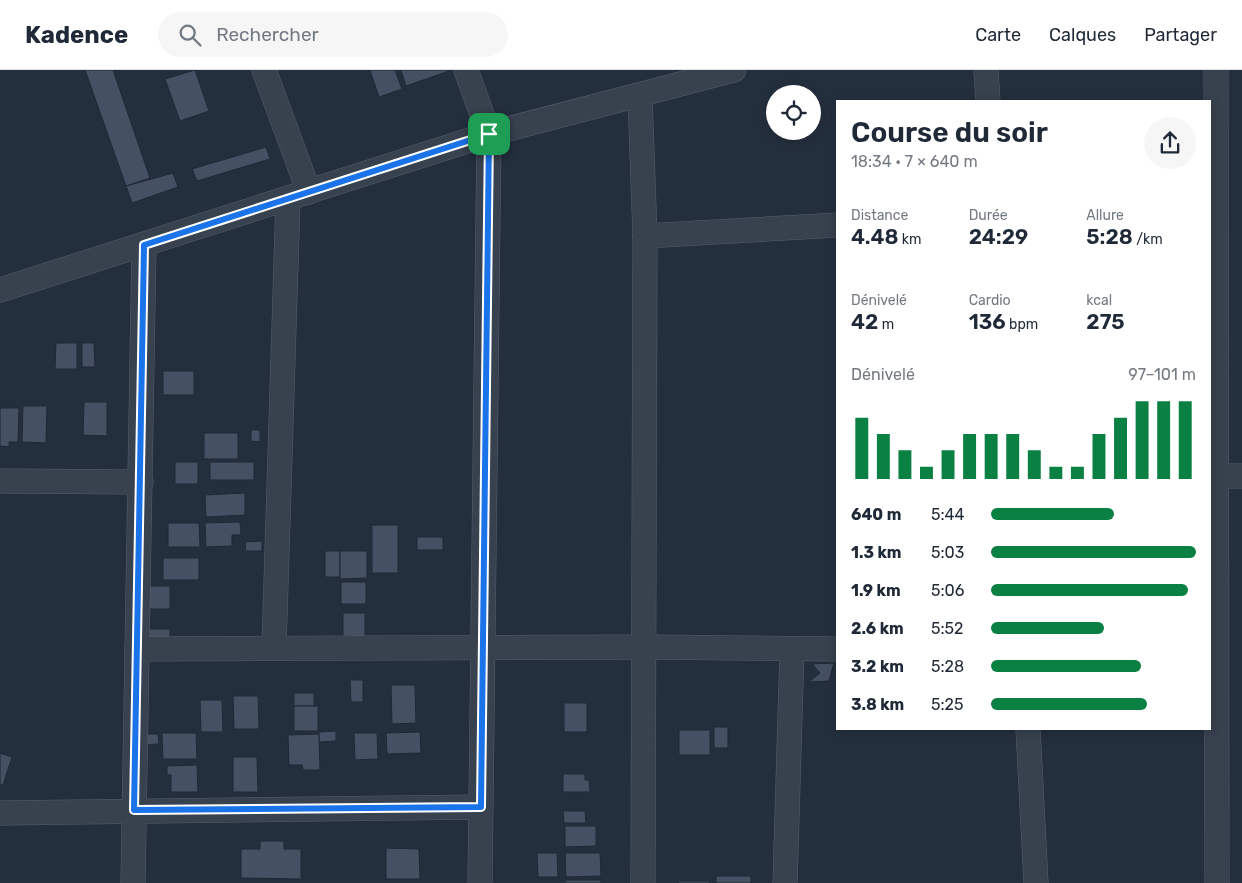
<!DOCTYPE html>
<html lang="fr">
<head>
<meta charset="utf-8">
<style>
  :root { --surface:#fff; --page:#f6f6f7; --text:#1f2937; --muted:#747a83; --line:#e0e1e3; --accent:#0b8043 }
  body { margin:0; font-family:Rubik,sans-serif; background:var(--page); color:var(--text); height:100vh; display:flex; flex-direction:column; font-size:19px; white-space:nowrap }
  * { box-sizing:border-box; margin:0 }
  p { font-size:16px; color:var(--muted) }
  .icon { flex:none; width:28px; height:28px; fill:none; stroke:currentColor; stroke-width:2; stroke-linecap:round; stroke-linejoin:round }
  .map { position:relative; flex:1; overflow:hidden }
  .sheet { position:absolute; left:836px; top:30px; width:375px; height:630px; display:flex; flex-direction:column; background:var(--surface); border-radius:0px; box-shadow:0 2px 12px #0003 }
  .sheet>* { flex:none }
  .buttons { position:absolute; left:766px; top:15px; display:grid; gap:10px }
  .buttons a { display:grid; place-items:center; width:55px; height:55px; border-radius:50%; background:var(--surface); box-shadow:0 2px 12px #0003; font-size:25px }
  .pin { position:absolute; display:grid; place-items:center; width:42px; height:42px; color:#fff; margin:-21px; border-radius:10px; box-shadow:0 2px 8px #0006 }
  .round { display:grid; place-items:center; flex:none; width:52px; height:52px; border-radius:26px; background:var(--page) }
  .overview { display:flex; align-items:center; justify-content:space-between; height:85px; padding:0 15px }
  h1 { font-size:28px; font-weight:600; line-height:38px }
  .figures { display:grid; grid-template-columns:repeat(3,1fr); gap:8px; height:85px; padding:5px 15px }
  .figures div { display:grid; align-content:center }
  .figures b { font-size:21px; font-weight:600 }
  .figures small { font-size:14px; font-weight:400 }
  .figures p { font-size:14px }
  .chart { height:140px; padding:10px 15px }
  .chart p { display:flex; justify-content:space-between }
  .chart svg { width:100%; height:90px; margin-top:5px; stroke:var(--accent); stroke-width:6 }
  ul { padding:0 15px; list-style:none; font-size:16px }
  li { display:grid; grid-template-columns:80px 60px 1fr; align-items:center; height:38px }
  li i { height:12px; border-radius:6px; background:var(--accent) }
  header { display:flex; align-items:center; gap:30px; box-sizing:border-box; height:70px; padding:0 25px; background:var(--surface); border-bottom:1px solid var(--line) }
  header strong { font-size:24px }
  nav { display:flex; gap:28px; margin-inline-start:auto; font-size:18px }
  .search { width:350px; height:45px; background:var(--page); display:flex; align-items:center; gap:12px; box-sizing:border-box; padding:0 18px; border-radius:28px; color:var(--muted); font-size:19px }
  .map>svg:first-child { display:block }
</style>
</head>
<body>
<header>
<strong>Kadence</strong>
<div class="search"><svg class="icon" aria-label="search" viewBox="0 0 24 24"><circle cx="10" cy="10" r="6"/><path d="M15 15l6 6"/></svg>Rechercher</div>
<nav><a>Carte</a><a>Calques</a><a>Partager</a></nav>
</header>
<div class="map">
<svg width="1242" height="813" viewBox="0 0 1242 813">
  <rect width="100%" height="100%" fill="#242f3e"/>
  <!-- building -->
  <g fill="#455162" stroke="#1f2835">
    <path d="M85,0h28l37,108 -24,8z"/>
    <path d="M195,0l14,41 -29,10 -15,-42z"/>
    <path d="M370,0h25l7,19 -23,8z"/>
    <path d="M401,0h47l1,1 -43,15z"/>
    <path d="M266,77l4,12 -73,22 -5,-12z"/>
    <path d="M173,103l5,14 -46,16 -6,-17z"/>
    <path d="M56,273h21v26h-22z"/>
    <path d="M82,273h12l1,24h-13z"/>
    <rect x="163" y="301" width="31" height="24"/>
    <path d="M84,332h23v34l-24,-1z"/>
    <path d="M23,336h24l-1,37 -24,-1z"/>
    <path d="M0,338h19l-1,34h-9v5l-9,-1z"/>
    <path d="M251,360h9v12l-9,-1z"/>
    <rect x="204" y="363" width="34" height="26"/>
    <rect x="175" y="392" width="23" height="22"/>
    <rect x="210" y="392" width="44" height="18"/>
    <path d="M245,423v22l-39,2 -1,-22z"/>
    <path d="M240,452l1,13h-9v11l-26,1 -1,-24z"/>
    <path d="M168,453h31l1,24h-32z"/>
    <rect x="372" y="455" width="26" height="48"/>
    <rect x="417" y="467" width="26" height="13"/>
    <path d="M262,471v10h-16l-1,-9z"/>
    <rect x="325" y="481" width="15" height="26"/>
    <path d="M340,481h27v27l-27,1z"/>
    <rect x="163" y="488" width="36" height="22"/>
    <rect x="341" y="512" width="25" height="22"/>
    <rect x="147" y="516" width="23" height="23"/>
    <path d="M343,543h22v24l-22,-1z"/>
    <rect x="147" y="559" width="23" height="13"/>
    <path d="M834,593l-5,18 -20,1 11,-9 -8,-9z"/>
    <path d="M350,610h13v22h-12z"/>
    <path d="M391,615h24l1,38 -24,1z"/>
    <rect x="294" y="623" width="20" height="13"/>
    <path d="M233,626h25l1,33h-25z"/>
    <path d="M200,630h22l1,32h-22z"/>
    <rect x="564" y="633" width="23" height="29"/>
    <rect x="294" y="636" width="24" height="25"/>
    <rect x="714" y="657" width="14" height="21"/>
    <rect x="679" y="660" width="31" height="25"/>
    <path d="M336,661v10l-17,1v-10z"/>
    <path d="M420,662l1,21 -34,1 -1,-21z"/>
    <path d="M162,663h34l1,26h-34z"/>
    <path d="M354,663h23l1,26 -23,1z"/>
    <path d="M140,664h18l1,10 -19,1z"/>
    <path d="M319,664l1,36h-17l-1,-5h-13l-1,-30z"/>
    <path d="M0,683l12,4 -9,28 -3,-1z"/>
    <path d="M233,687h24l1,35h-25z"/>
    <path d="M197,695l1,27h-27v-17h-4v-9z"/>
    <path d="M563,704h22v6h4l1,12h-27z"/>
    <path d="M563,741h22l1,12h-22z"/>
    <path d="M565,756h31v20l-31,1z"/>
    <path d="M260,771h24v8h17v30l-60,-1v-29h19z"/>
    <path d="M386,778l33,1 1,30h-34z"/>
    <path d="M537,783h20l1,24h-20z"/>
    <path d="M565,783h35l1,23 -35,1z"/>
    <rect x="716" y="806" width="35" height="7"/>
    <rect x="565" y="810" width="36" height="3"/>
    <path d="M678,811h32l-1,2h-31z"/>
  </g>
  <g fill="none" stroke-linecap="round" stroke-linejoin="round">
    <defs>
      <g id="minor">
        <path d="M264,0l45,122"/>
        <path d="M466,0l23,64 -9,749"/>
        <path d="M986,0l2,31"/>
        <path d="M1216,0l1,813"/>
        <path d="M640,26l5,140 -2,647"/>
        <path d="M645,166l193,-11"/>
        <path d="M0,220l489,-156 245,-64"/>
        <path d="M1210,406h32"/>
        <path d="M0,411l141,1"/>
        <path d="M274,578l14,-449"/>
        <path d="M137,579l508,-2 193,2"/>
        <path d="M1028,659l8,154"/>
        <path d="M0,743l481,-6"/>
        <path d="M133,813l11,-638"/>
        <path d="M785,813l7,-233"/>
      </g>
    </defs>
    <!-- minor casing -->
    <use href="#minor" stroke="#565f6c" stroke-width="25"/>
    <!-- minor -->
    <use href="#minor" stroke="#38414e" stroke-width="24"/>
  </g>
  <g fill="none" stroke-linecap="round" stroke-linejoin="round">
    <defs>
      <path id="route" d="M489,64l-8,673 -347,3 10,-565z"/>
    </defs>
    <!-- route casing -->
    <use href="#route" stroke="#fff" stroke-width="10"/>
    <!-- route -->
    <use href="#route" stroke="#1a73e8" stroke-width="6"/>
  </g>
</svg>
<div class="buttons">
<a><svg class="icon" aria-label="locate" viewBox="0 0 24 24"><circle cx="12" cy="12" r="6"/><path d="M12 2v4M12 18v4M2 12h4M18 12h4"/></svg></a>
</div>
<div class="pin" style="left:489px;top:64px;background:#1e9e55"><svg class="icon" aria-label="arrive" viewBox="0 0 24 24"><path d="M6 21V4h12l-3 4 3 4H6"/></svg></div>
<section class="sheet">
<div class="overview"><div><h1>Course du soir</h1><p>18:34 · 7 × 640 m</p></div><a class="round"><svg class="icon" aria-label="share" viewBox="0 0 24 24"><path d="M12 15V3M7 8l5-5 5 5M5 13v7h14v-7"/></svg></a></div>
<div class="figures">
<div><p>Distance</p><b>4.48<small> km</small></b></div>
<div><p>Durée</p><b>24:29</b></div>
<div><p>Allure</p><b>5:28<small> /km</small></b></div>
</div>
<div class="figures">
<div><p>Dénivelé</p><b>42<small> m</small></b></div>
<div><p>Cardio</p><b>136<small> bpm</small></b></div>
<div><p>kcal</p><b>275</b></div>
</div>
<div class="chart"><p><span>Dénivelé</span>97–101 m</p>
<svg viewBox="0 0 160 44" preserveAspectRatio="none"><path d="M5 44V14M15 44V22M25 44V30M35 44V38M45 44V30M55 44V22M65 44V22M75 44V22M85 44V30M95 44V38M105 44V38M115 44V22M125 44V14M135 44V6M145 44V6M155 44V6"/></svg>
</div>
<ul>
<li><b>640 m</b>5:44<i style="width:60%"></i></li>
<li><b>1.3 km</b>5:03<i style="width:100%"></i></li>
<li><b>1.9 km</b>5:06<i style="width:96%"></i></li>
<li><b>2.6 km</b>5:52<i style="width:55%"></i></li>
<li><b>3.2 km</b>5:28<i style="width:73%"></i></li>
<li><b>3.8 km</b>5:25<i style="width:76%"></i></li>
</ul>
</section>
</div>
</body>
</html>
